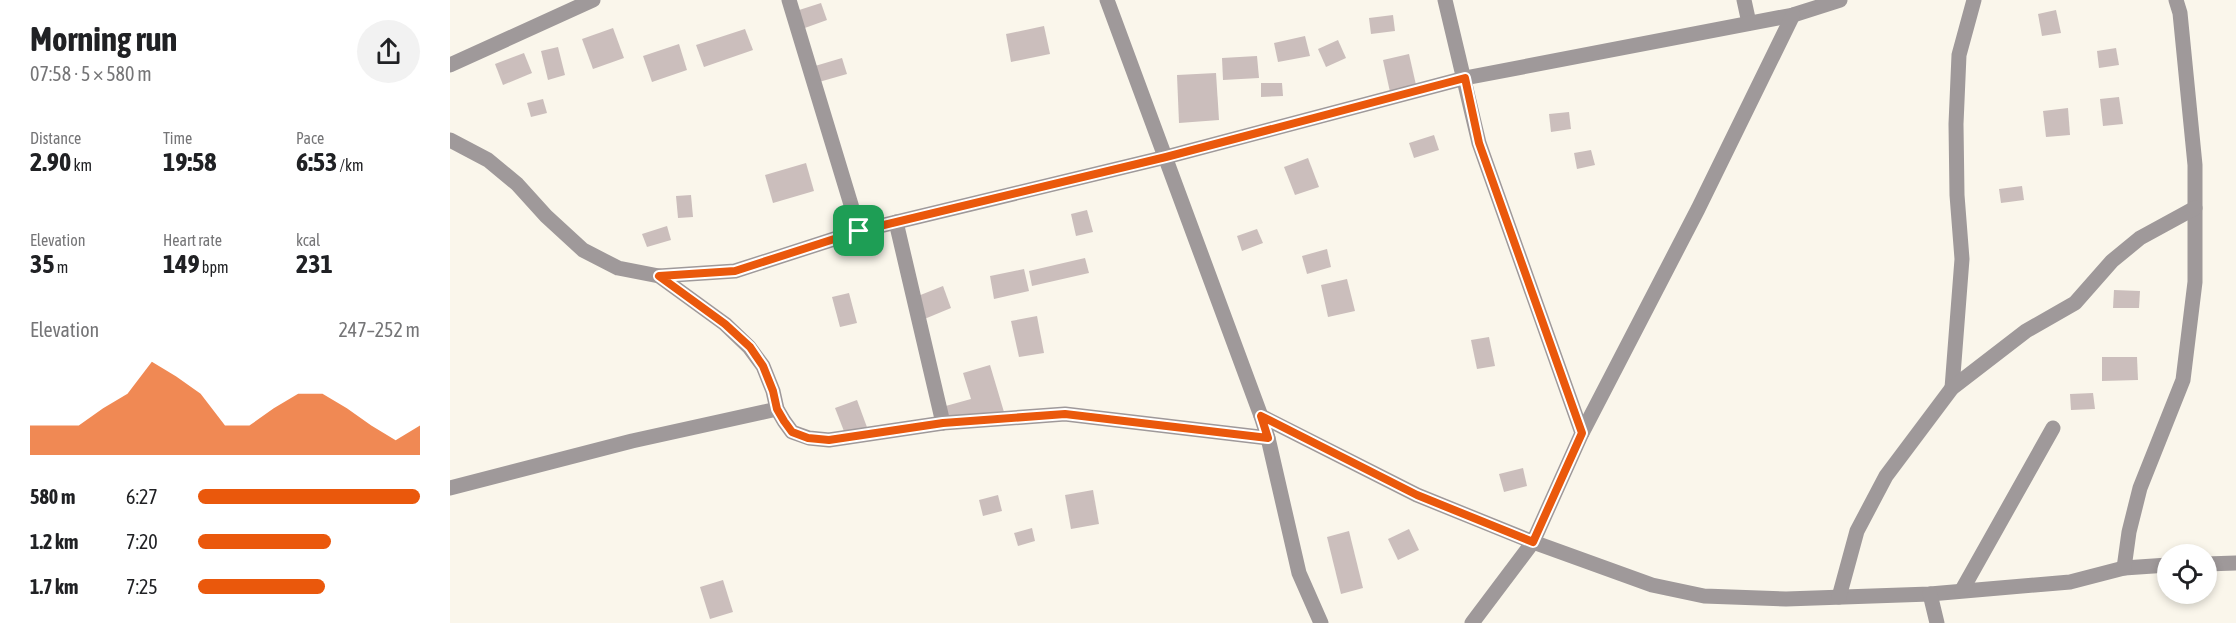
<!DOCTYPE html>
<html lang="en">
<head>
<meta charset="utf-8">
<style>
  :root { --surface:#fff; --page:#f2f2f2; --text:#202124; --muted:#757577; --accent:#ea580c }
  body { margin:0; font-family:"Asap Condensed",sans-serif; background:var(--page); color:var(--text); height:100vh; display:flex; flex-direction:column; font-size:22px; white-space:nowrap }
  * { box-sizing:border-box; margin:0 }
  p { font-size:20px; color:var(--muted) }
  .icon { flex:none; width:33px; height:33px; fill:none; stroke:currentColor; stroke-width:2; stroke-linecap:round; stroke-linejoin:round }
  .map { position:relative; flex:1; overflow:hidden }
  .drawer { display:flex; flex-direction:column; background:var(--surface); width:450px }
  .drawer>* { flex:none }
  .fabs { position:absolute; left:1707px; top:544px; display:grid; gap:12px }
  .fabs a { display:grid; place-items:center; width:60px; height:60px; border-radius:50%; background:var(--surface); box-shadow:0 3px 9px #0003; font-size:30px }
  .pin { position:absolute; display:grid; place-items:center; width:51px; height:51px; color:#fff; margin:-26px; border-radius:12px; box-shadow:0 3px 9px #0006 }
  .round { display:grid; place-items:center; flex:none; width:63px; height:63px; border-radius:32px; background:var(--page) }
  .headline { display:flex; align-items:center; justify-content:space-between; height:102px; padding:0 30px }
  h1 { font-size:33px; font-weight:700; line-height:45px }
  .stats { display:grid; grid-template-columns:repeat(3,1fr); gap:9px; height:102px; padding:6px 30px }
  .stats div { display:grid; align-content:center }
  .stats b { font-size:26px; font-weight:700 }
  .stats small { font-size:16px; font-weight:400 }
  .stats p { font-size:16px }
  .chart { height:168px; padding:12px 30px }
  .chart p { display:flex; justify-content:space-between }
  .chart svg { width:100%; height:108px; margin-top:6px; fill:var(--accent); opacity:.7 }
  ul { padding:0 30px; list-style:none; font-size:20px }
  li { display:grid; grid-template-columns:96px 72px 1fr; align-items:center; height:45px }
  li i { height:15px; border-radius:8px; background:var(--accent) }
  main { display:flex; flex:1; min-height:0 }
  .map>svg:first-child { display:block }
</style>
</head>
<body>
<main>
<section class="drawer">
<div class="headline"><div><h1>Morning run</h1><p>07:58 · 5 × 580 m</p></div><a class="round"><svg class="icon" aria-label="share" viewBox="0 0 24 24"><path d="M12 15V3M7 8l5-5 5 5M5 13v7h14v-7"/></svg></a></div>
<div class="stats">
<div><p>Distance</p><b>2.90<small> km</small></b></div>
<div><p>Time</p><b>19:58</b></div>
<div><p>Pace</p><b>6:53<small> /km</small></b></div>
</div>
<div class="stats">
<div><p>Elevation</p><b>35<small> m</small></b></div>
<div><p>Heart rate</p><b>149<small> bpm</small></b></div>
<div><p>kcal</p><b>231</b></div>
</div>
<div class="chart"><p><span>Elevation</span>247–252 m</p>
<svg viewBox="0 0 160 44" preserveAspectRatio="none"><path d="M0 44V32L10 32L20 32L30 25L40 19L50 6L60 12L70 19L80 32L90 32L100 25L110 19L120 19L130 25L140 32L150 38L160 32V44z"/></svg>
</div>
<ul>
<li><b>580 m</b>6:27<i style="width:100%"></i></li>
<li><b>1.2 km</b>7:20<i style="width:60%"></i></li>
<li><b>1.7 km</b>7:25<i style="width:57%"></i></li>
</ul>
</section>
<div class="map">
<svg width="1786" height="623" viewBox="0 0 1786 623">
  <rect width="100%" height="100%" fill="#faf6eb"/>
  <!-- building -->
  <g fill="#cbbebc">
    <path d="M371,3l6,17 -25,9 -6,-18z"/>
    <path d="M1606,10l5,23 -19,3 -4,-22z"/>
    <path d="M943,15l2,16 -24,3 -2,-16z"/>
    <path d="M594,26l6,28 -39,8 -5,-28z"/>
    <path d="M163,28l11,30 -31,11 -11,-30z"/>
    <path d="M295,29l8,21 -49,17 -8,-22z"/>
    <path d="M855,36l5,20 -32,6 -4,-19z"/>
    <path d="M888,40l8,18 -20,9 -8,-18z"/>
    <path d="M229,44l8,26 -35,12 -9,-26z"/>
    <path d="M108,47l7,28 -17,5 -7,-29z"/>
    <path d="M1666,48l3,17 -20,3 -2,-17z"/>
    <path d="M74,53l8,20 -29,12 -8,-21z"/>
    <path d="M959,54l7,31 -26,7 -7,-32z"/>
    <path d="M807,56l2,22 -36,2 -1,-22z"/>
    <path d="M392,58l5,16 -28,8 -4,-16z"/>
    <path d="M766,73l3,47 -40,3 -2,-48z"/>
    <path d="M811,83h21l1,13 -22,1z"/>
    <path d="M1669,97l4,27 -20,2 -3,-27z"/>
    <path d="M93,99l4,14 -16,4 -4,-14z"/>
    <path d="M1618,108l2,27 -24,2 -3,-26z"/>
    <path d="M1119,112l2,17 -20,3 -2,-18z"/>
    <path d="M984,135l5,15 -25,8 -5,-15z"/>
    <path d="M1141,150l4,15 -18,4 -3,-16z"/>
    <path d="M858,158l11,29 -24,8 -11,-28z"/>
    <path d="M356,163l8,28 -41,12 -8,-28z"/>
    <path d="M1572,186l2,14 -23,3 -2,-14z"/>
    <path d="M241,195l2,22 -15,1 -2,-22z"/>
    <path d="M637,210l6,22 -17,4 -5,-22z"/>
    <path d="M217,226l4,14 -24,7 -5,-13z"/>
    <path d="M807,229l6,14 -21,8 -5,-15z"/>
    <path d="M877,249l4,18 -24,7 -5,-18z"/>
    <path d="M635,258l4,15 -57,13 -3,-15z"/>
    <path d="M574,269l5,22 -35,8 -4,-23z"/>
    <path d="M897,279l8,32 -27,6 -7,-32z"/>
    <path d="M493,286l8,22 -29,12 -9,-22z"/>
    <path d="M1664,290l26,1 -1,17h-26z"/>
    <path d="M399,293l8,30 -17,4 -8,-30z"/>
    <path d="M587,316l7,37 -25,4 -8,-36z"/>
    <path d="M1039,337l6,29 -18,3 -6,-29z"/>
    <path d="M1652,357h35l1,23 -36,1z"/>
    <path d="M540,365l14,47 -56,16 -6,-21 29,-8 -8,-26z"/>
    <path d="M1643,393l2,16 -24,1 -1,-16z"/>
    <path d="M407,400l11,30 -21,9 -12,-31z"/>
    <path d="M1073,468l4,18 -23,6 -5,-18z"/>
    <path d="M643,490l6,34 -28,5 -6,-34z"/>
    <path d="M548,495l4,16 -19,5 -4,-16z"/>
    <path d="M582,528l3,13 -17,5 -4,-13z"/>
    <path d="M959,529l10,21 -21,10 -10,-21z"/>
    <path d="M899,531l14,57 -22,6 -14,-57z"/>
    <path d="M273,580l10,32 -23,7 -10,-32z"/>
  </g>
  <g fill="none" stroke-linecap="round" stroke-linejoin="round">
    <!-- street -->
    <g stroke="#9f999a" stroke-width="15">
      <path d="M339,0l70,231"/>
      <path d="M657,0l154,416 7,22 31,135 22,50"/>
      <path d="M995,0l34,143 103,290"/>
      <path d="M1294,0l5,23"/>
      <path d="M0,65l143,-65"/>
      <path d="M0,140l38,20 29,24 29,32 37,34 35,18 41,8 76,-5 124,-40 307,-74 299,-79 328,-63 47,-15"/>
      <path d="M446,222l47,201"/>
      <path d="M209,276l66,48 24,23 14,19 10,25 4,18 7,12 8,11 17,6 20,2 114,-17 122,-9 203,24"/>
      <path d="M1502,388l10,-129 -5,-64 -1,-71 3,-69 15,-55"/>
      <path d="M811,416l156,79 116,47 119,43 52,11 82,3 144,-5 140,-12 54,-14 44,-3"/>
      <path d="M0,488l182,-47 145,-32"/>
      <path d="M1756,564l30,-1"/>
      <path d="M1674,568l5,-36 11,-44 43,-108 12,-98v-117l-15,-152 -4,-13"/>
      <path d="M1512,590l91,-162"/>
      <path d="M1480,594l7,29"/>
      <path d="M1389,597l18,-66 29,-55 66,-88 74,-57 49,-28 37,-42 28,-23 55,-30"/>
      <path d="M1022,623l61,-81 49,-109 116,-224 95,-194"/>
    </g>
  </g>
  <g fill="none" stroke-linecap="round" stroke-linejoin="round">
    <defs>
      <path id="route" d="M1015,78l14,65 103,290 -49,109 -116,-47 -156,-79 7,22 -203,-24 -122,9 -114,17 -21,-2 -16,-6 -8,-11 -7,-12 -4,-18 -10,-25 -13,-19 -25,-23 -66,-48 76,-5 124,-40 307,-74z"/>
    </defs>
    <!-- route casing -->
    <use href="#route" stroke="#fff" stroke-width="12"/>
    <!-- route -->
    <use href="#route" stroke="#ea580c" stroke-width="8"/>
  </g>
</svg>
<div class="fabs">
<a><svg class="icon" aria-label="locate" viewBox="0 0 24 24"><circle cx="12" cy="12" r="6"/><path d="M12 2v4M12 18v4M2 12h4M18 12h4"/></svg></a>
</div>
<div class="pin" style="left:409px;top:231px;background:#1e9e55"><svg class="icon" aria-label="arrive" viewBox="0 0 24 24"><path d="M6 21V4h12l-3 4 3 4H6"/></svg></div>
</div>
</main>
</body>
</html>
